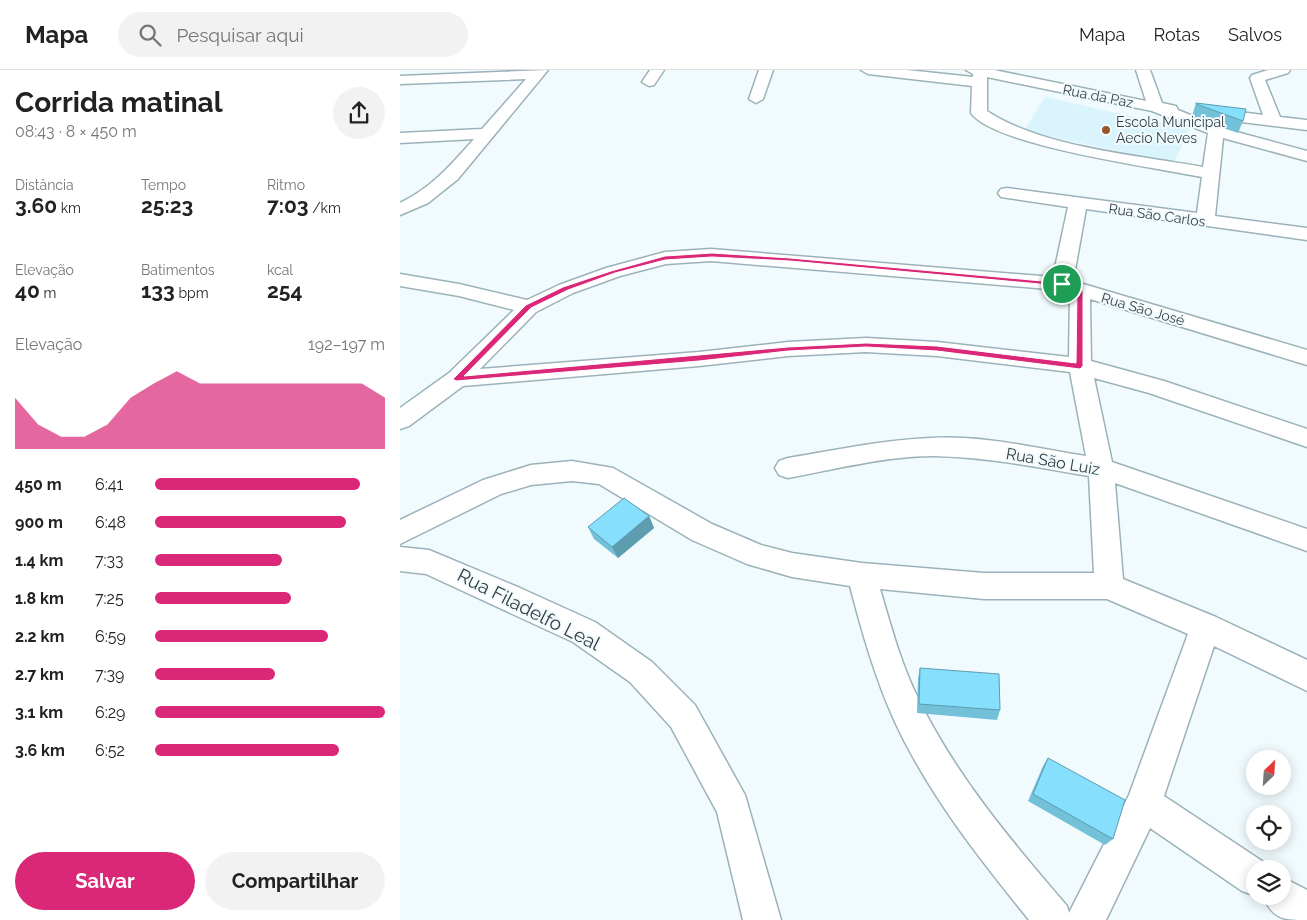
<!DOCTYPE html>
<html lang="pt">
<head>
<meta charset="utf-8">
<style>
  :root { --surface:#fff; --page:#f2f2f2; --text:#222; --muted:#767676; --line:#e0e0e0; --accent:#db2777 }
  body { margin:0; font-family:Raleway,sans-serif; background:var(--page); color:var(--text); height:100vh; display:flex; flex-direction:column; font-size:19px; white-space:nowrap }
  * { box-sizing:border-box; margin:0 }
  p { font-size:16px; color:var(--muted) }
  .icon { flex:none; width:28px; height:28px; fill:none; stroke:currentColor; stroke-width:2; stroke-linecap:round; stroke-linejoin:round }
  .map { position:relative; flex:1; overflow:hidden }
  .panel { display:flex; flex-direction:column; background:var(--surface); width:400px }
  .panel>* { flex:none }
  .needle { width:32px; rotate:25deg }
  .controls { position:absolute; left:846px; top:680px; display:grid; gap:10px }
  .controls a { display:grid; place-items:center; width:45px; height:45px; border-radius:50%; background:var(--surface); box-shadow:0 2px 12px #0003; font-size:25px }
  .pin { position:absolute; display:grid; place-items:center; width:42px; height:42px; color:#fff; margin:-21px; border:2px solid #fff; border-radius:50%; box-shadow:0 1px 5px #0007 }
  .round { display:grid; place-items:center; flex:none; width:52px; height:52px; border-radius:26px; background:var(--page) }
  .headline { display:flex; align-items:center; justify-content:space-between; height:85px; padding:0 15px }
  h1 { font-size:28px; font-weight:700; line-height:38px }
  .stats { display:grid; grid-template-columns:repeat(3,1fr); gap:8px; height:85px; padding:5px 15px }
  .stats div { display:grid; align-content:center }
  .stats b { font-size:21px; font-weight:700 }
  .stats small { font-size:14px; font-weight:400 }
  .stats p { font-size:14px }
  .chart { height:140px; padding:10px 15px }
  .chart p { display:flex; justify-content:space-between }
  .chart svg { width:100%; height:90px; margin-top:5px; fill:var(--accent); opacity:.7 }
  .button { display:flex; gap:10px; margin-top:auto; padding:10px 15px }
  .button a { flex:1; height:58px; border-radius:30px; background:var(--accent); color:#fff; font-size:20px; font-weight:700; line-height:58px; text-align:center }
  .button a+a { background:var(--page); color:var(--text) }
  ul { padding:0 15px; list-style:none; font-size:16px }
  li { display:grid; grid-template-columns:80px 60px 1fr; align-items:center; height:38px }
  li i { height:12px; border-radius:6px; background:var(--accent) }
  header { display:flex; align-items:center; gap:30px; box-sizing:border-box; height:70px; padding:0 25px; background:var(--surface); border-bottom:1px solid var(--line) }
  header strong { font-size:24px }
  nav { display:flex; gap:28px; margin-inline-start:auto; font-size:18px }
  .search { width:350px; height:45px; background:var(--page); display:flex; align-items:center; gap:12px; box-sizing:border-box; padding:0 18px; border-radius:28px; color:var(--muted); font-size:19px }
  main { display:flex; flex:1; min-height:0 }
  .map>svg:first-child { display:block }
</style>
</head>
<body>
<header>
<strong>Mapa</strong>
<div class="search"><svg class="icon" aria-label="search" viewBox="0 0 24 24"><circle cx="10" cy="10" r="6"/><path d="M15 15l6 6"/></svg>Pesquisar aqui</div>
<nav><a>Mapa</a><a>Rotas</a><a>Salvos</a></nav>
</header>
<main>
<section class="panel">
<div class="headline"><div><h1>Corrida matinal</h1><p>08:43 · 8 × 450 m</p></div><a class="round"><svg class="icon" aria-label="share" viewBox="0 0 24 24"><path d="M12 15V3M7 8l5-5 5 5M5 13v7h14v-7"/></svg></a></div>
<div class="stats">
<div><p>Distância</p><b>3.60<small> km</small></b></div>
<div><p>Tempo</p><b>25:23</b></div>
<div><p>Ritmo</p><b>7:03<small> /km</small></b></div>
</div>
<div class="stats">
<div><p>Elevação</p><b>40<small> m</small></b></div>
<div><p>Batimentos</p><b>133<small> bpm</small></b></div>
<div><p>kcal</p><b>254</b></div>
</div>
<div class="chart"><p><span>Elevação</span>192–197 m</p>
<svg viewBox="0 0 160 44" preserveAspectRatio="none"><path d="M0 44V19L10 32L20 38L30 38L40 32L50 19L60 12L70 6L80 12L90 12L100 12L110 12L120 12L130 12L140 12L150 12L160 19V44z"/></svg>
</div>
<ul>
<li><b>450 m</b>6:41<i style="width:89%"></i></li>
<li><b>900 m</b>6:48<i style="width:83%"></i></li>
<li><b>1.4 km</b>7:33<i style="width:55%"></i></li>
<li><b>1.8 km</b>7:25<i style="width:59%"></i></li>
<li><b>2.2 km</b>6:59<i style="width:75%"></i></li>
<li><b>2.7 km</b>7:39<i style="width:52%"></i></li>
<li><b>3.1 km</b>6:29<i style="width:100%"></i></li>
<li><b>3.6 km</b>6:52<i style="width:80%"></i></li>
</ul>
<div class="button"><a>Salvar</a><a>Compartilhar</a></div>
</section>
<div class="map">
<svg width="907" height="850" viewBox="0 0 907 850">
  <rect width="100%" height="100%" fill="#f1fbfe"/>
  <!-- built -->
  <path fill="#daf4fd" d="M645,27l144,32 -15,34 -150,-32z"/>
  <g fill="none" stroke-linecap="round" stroke-linejoin="round">
    <defs>
      <g id="minor">
        <path d="M148,0l-90,109 -30,24 -28,12v-12c31,-15 51,-38 74,-64l-74,4v-10l82,-4 44,-50 -126,5v-8z"/>
        <path d="M250,0h14l-10,15 -5,1 -7,-4z"/>
        <path d="M359,0h14l-10,29 -7,4 -7,-4z"/>
        <path d="M461,0h46l66,7v-3l-7,-4h28l152,31 -10,-31h14l12,33 14,3 2,4 44,18 85,23v10l-84,-23 -8,78 92,12v12l-221,-31 -13,72 234,69v15l-217,-66 1,62 73,20 143,48v18l-158,-54 -55,-15 18,84 195,67v22l-192,-68 8,96 93,38 91,43v31l-93,-45 -50,150 104,69 2,4h-15l1,27 -14,-5 -92,-63 -44,92h-77c-50,-62 -100,-125 -134,-198 -20,-44 -33,-90 -45,-136l-58,-9 -45,-13 -55,-24 -93,-56 -27,-3 -41,4 -30,9 -101,50v-24l83,-40 48,-15 41,-4 41,7 99,56 49,21 31,8 70,10 122,10h110l-5,-97c-52,-9 -103,-19 -155,-20 -48,0 -98,13 -146,22l-9,-3 -4,-7 4,-7 9,-3c48,-8 95,-18 143,-20 52,-3 104,10 155,18l-16,-84 -133,-16 -71,-4 -78,4 -89,10 -236,20 -54,40 -9,3v-21l49,-35 65,-63 -55,-14 -59,-10v-12l59,10 68,16 32,-15 47,-17 59,-16 46,-3 342,28 15,-70 -67,-10 -3,-4 3,-4 6,-1 190,25 5,-36c-44,-9 -208,-31 -231,-64l1,-27 -104,-12zM587,7l165,34 56,22 -5,34c-66,-12 -160,-19 -216,-56zM311,191l349,29 10,3 -1,64 -132,-15 -71,-4 -78,4 -89,10 -219,17 56,-57 37,-19 47,-17 46,-12zM480,519l104,10h123l81,35 -59,161 -60,118 -2,-7c-55,-64 -111,-130 -148,-206 -18,-35 -28,-74 -39,-111z"/>
        <path d="M868,0h22l-2,3 -23,7 15,37 27,3v10l-98,-12 -8,-5 8,-5 54,7 -13,-37 2,-3z"/>
        <path d="M0,477l29,3 91,38 75,34 57,40 43,43 50,90 36,125h-38l-26,-108 -46,-85 -41,-45 -57,-40 -147,-68 -26,-3z"/>
        <path d="M882,807l25,13v30c-23,0 -34,0 -44,-24h19z"/>
      </g>
    </defs>
    <!-- minor casing -->
    <use href="#minor" stroke="#9cb2ba" stroke-width="3"/>
    <!-- minor -->
    <use href="#minor" fill="#fff" fill-rule="evenodd"/>
  </g>
  <!-- wall -->
  <g fill="#73c0d9">
    <path d="M796,33l47,18 -5,12 -46,-17z"/>
    <path d="M249,446l5,12 -36,30 -24,-19 -6,-12z"/>
    <path d="M520,598l80,42 -3,10 -80,-7 1,-35z"/>
    <path d="M648,688l65,81 -8,6 -77,-44 15,-35z"/>
  </g>
  <!-- shaded-wall -->
  <path fill="#5e9cb0" d="M249,446l5,12 -36,30 -6,-11z"/>
  <!-- building -->
  <g fill="#86dffc" stroke="#5e9cb0">
    <path d="M796,33l50,6 -3,12 -47,-17z"/>
    <path d="M224,428l25,18 -37,31 -24,-20z"/>
    <path d="M520,598l79,6 1,36 -81,-6z"/>
    <path d="M648,688l77,42 -12,39 -80,-45z"/>
  </g>
  <!-- route -->
  <path fill="#db2777" stroke="#fff" fill-rule="evenodd" d="M312,183l78,5 274,25 19,8v75l-3,3 -143,-18 -71,-4 -78,4 -89,10 -243,20 -3,-2 73,-74 37,-18 48,-16 54,-15zM312,187l78,4 271,25 16,6 -1,71 -139,-17 -71,-3 -78,4 -324,29 67,-68 37,-18 47,-17 50,-13z"/>
  <!-- markers -->
  <circle fill="#9b562b" stroke="#f1fbfe" stroke-width="2" cx="706" cy="60" r="5"/>
  <g text-anchor="middle" stroke-width="4" stroke-linejoin="round" paint-order="stroke">
    <!-- far-street labels -->
    <g font-size="14" fill="#353f42" stroke="#f1fbfe">
      <text transform="translate(698 26) rotate(11)" y="5">Rua da Paz</text>
      <text transform="translate(757 145) rotate(8)" y="5">Rua São Carlos</text>
      <text transform="translate(743 239) rotate(16)" y="5">Rua São José</text>
    </g>
    <!-- far-poi labels -->
    <g font-size="14" fill="#353f42" stroke="#f1fbfe" text-anchor="start">
      <text x="716" y="57">Escola Municipal<tspan x="716" dy="16">Aecio Neves</tspan></text>
    </g>
    <!-- street labels -->
    <g font-size="16" fill="#353f42" stroke="#f1fbfe">
      <text transform="translate(653 391) rotate(10)" y="6">Rua São Luiz</text>
    </g>
    <!-- near-street labels -->
    <g font-size="19" fill="#353f42" stroke="#f1fbfe">
      <text transform="translate(129 539) rotate(27)" y="7">Rua Filadelfo Leal</text>
    </g>
  </g>
</svg>
<div class="controls">
<a><svg class="needle" viewBox="-14 -14 28 28"><path d="M0-13l5 13h-10z" fill="#e53935"/><path d="M0 13l5-13h-10z" fill="#767676"/></svg></a>
<a><svg class="icon" aria-label="locate" viewBox="0 0 24 24"><circle cx="12" cy="12" r="6"/><path d="M12 2v4M12 18v4M2 12h4M18 12h4"/></svg></a>
<a><svg class="icon" aria-label="layers" viewBox="0 0 24 24"><path d="M12 4l9 5-9 5-9-5zM3 14l9 5 9-5"/></svg></a>
</div>
<div class="pin" style="left:662px;top:214px;background:#1e9e55"><svg class="icon" aria-label="arrive" viewBox="0 0 24 24"><path d="M6 21V4h12l-3 4 3 4H6"/></svg></div>
</div>
</main>
</body>
</html>
